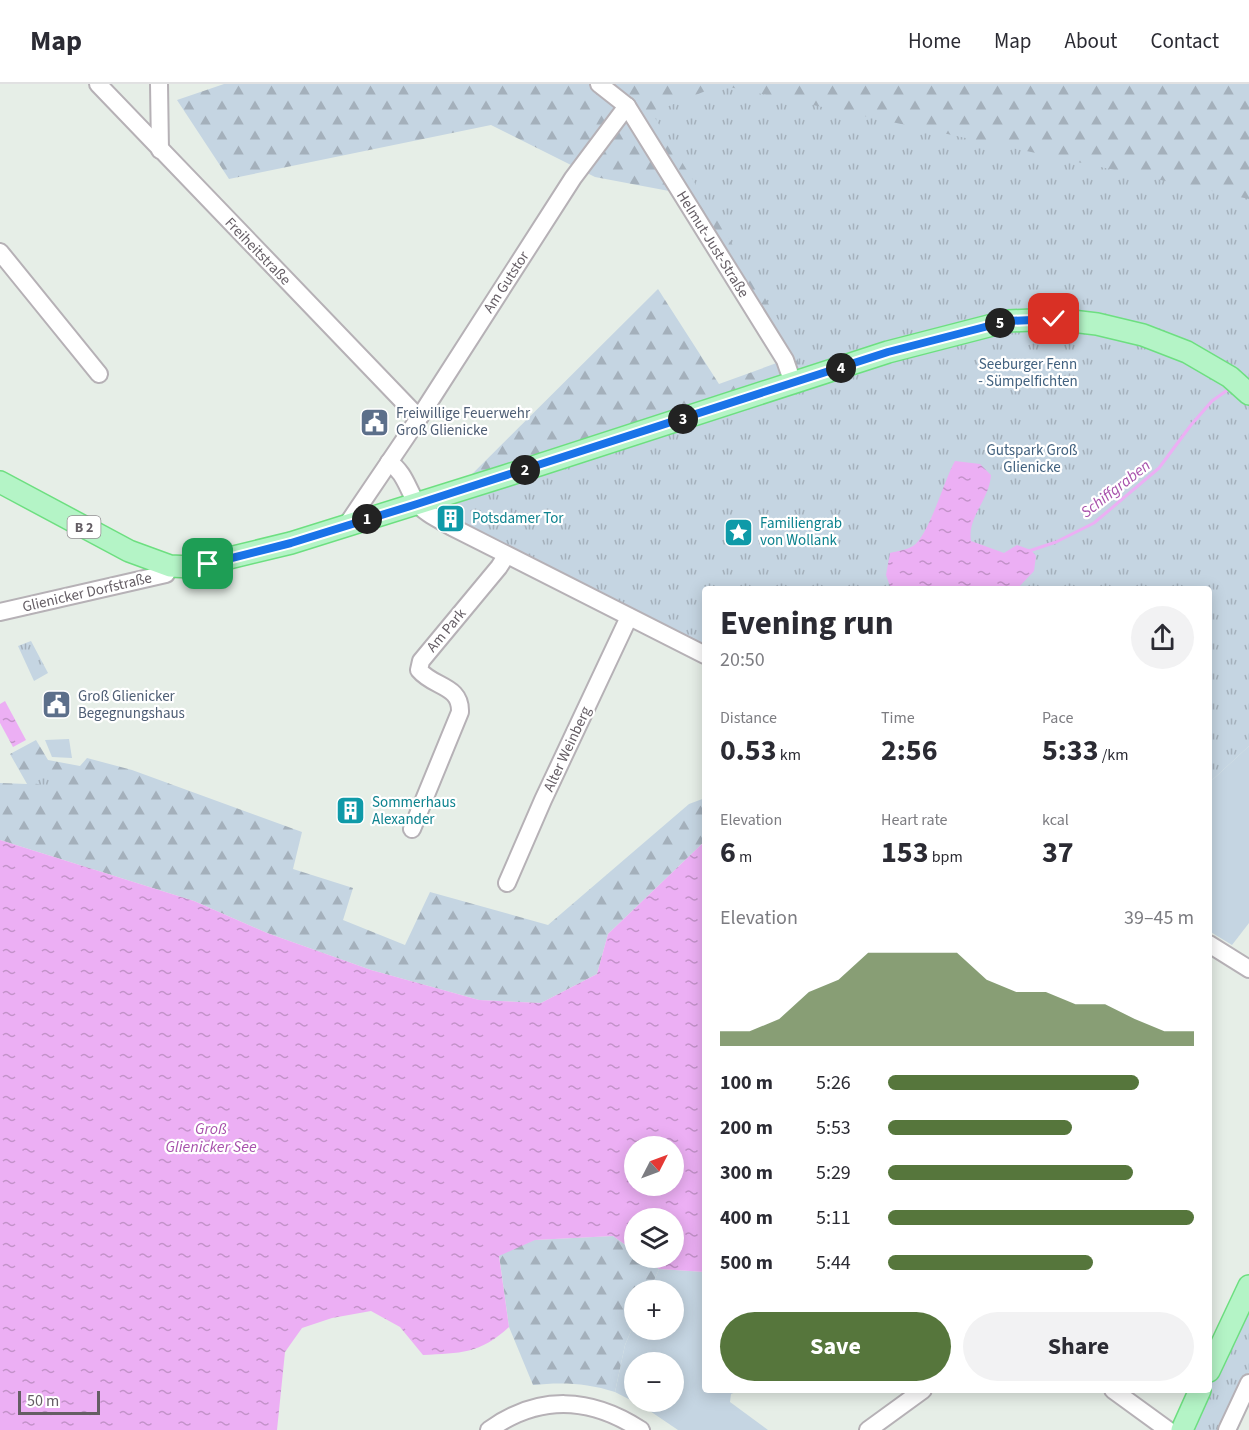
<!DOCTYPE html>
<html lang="en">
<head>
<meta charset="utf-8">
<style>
  :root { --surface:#fff; --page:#f2f2f3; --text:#2b2b33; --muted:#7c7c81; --line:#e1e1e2; --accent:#56763c }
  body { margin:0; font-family:"Source Sans 3",sans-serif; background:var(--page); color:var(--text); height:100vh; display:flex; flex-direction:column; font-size:22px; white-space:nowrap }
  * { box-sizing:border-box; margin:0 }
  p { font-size:20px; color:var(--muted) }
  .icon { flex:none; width:33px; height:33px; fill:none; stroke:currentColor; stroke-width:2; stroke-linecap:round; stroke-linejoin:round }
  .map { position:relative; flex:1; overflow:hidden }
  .details { position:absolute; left:702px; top:502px; width:510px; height:807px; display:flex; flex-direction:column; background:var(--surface); border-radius:6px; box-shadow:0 3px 15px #0003 }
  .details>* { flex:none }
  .needle { width:39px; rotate:48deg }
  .controls { position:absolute; left:624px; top:1052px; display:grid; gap:12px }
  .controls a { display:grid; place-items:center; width:60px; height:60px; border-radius:50%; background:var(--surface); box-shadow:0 3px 15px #0003; font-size:30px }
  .scale { position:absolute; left:18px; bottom:15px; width:82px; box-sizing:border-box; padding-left:6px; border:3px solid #645d64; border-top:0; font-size:16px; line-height:21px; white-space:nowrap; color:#645d64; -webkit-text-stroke:4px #fff; paint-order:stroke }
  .pin { position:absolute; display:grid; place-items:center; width:51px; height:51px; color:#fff; margin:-26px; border-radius:12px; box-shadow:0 3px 9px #0006 }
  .km { position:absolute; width:30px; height:30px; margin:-15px; border-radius:50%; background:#222; color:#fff; font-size:16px; line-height:30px; text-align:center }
  .round { display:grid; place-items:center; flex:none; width:63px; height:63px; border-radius:32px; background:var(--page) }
  .overview { display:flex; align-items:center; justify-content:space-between; height:102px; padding:0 18px }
  h1 { font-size:33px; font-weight:700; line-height:45px }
  .stats { display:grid; grid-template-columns:repeat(3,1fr); gap:9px; height:102px; padding:6px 18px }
  .stats div { display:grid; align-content:center }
  .stats b { font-size:30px; font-weight:700 }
  .stats small { font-size:16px; font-weight:400 }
  .stats p { font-size:16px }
  .chart { height:168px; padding:12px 18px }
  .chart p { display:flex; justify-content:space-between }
  .chart svg { width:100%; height:108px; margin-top:6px; fill:var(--accent); opacity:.7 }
  .cta { display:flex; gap:12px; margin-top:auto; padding:12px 18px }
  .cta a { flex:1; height:69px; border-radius:36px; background:var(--accent); color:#fff; font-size:24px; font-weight:700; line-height:69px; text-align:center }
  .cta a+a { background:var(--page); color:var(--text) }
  ul { padding:0 18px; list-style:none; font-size:20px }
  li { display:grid; grid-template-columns:96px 72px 1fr; align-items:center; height:45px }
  li i { height:15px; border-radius:8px; background:var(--accent) }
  header { display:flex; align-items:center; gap:36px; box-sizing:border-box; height:84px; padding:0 30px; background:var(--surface); border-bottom:2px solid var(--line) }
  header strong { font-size:28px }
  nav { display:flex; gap:33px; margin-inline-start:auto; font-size:21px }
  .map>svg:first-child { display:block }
</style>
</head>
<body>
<header>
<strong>Map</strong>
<nav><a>Home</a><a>Map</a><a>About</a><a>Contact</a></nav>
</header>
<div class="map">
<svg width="1249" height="1346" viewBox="0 0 1249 1346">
  <defs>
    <pattern id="forest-firs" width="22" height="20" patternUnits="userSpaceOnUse" patternTransform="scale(1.5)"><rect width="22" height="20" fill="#c5d5e2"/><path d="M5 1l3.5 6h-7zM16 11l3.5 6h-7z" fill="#a4b0bb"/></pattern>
    <pattern id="park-tufts" width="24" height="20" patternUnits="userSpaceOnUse" patternTransform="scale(1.5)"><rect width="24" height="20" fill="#c5d5e2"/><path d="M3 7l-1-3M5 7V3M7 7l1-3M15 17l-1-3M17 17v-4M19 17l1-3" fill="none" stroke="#a4b0bb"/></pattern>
    <pattern id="water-ripples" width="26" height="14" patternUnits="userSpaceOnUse" patternTransform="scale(1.5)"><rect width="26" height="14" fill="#ecaff4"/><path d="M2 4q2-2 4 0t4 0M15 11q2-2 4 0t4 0" fill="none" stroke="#c392c9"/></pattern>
  </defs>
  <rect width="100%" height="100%" fill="#e6eee7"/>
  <!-- green -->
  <g fill="#c5d5e2" fill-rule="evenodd">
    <path d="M69,655l3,19 -20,-1 -7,-17z"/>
    <path d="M1249,662v177l-17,22 -23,-14v-148z"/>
    <path d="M659,1185l46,3v118l33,1 -7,3 -1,8 38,28h-90l-34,-23 -29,-15 10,-47 9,-21v5h40v-39h-24zM634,1278h40v39h-40z"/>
  </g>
  <!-- forest -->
  <g fill="url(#forest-firs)">
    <path d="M224,0h1025v662l-40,-156h-504l-274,-75 227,-226 61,95 66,-24 -100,-166 -90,-17 -104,-52 -262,54 -52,-79z"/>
    <path d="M36,656l12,20 32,6 7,-8 45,12 170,62 -9,37 60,19 -10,32 62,25 25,-53 118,33 141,-121 16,-6v43l-97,93 -11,40 -56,29 -62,-3 -108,-30 -104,-37 -73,-32 -194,-61v-57l27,1 -17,-30z"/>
    <path d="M613,1152l21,15v6h8l17,12 -9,21h-16v34l-9,21 -10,47c-28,-9 -53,-10 -82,-7l-24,-58 -10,-72 35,-15z"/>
  </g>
  <!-- park -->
  <g fill="url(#park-tufts)">
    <path d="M720,1l529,114v547l-40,37v-193h-504v65l-260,-142 4,-3 -4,-4 363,-119 -18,-48 -138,-226z"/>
    <path d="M31,557l17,32 -14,8 -16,-35z"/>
    <path d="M45,685l11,6 -2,13 -25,-6 -6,-12z"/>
    <path d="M1249,1216v72l-27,58h-27l-5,-3z"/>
  </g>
  <!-- water -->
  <g fill="url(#water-ripples)" fill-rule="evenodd">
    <path d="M955,377l25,3 11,11c-2,26 -24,42 -20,66l33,12 13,-8 14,5 5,6 -2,15 -17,18h-126l-5,-14 4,-22c7,-2 17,-3 23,-7 16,-10 31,-66 42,-85z"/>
    <path d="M5,617l21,39 -13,7 -13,-24v-19z"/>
    <path d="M0,756l194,61 73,32 104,37 108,30 62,3 56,-29 11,-40 97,-93v431l-46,-3 -17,-12h32v-39h-40v33l-21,-15 -78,4 -36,16 10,71c-29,27 -49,26 -86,28l-23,-28 -29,-16 -39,7 -30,10 -17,24 -8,78h-277zM634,1062h40v39h-40z"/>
  </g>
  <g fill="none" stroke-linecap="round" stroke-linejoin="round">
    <!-- stream -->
    <path stroke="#ecaff4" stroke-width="3" d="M1029,467l27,-9 38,-19 65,-55 32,-43 21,-24 17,-12"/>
    <defs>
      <g id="minor">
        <path d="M98,0l321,334"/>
        <path d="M159,0l1,66"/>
        <path d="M599,0l28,22 158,254 8,23"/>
        <path d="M0,168l99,122"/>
        <path d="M389,378c15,10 18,25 27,40 8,11 24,18 36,25"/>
        <path d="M346,442l73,-108 154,-240 54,-72"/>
        <path d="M454,444l251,127"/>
        <path d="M0,528l166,-38 4,-8"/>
        <path d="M412,745l48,-117c1,-27 -26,-24 -41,-42l2,-9 78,-94 7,-11"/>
        <path d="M507,799l36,-83 86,-183"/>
        <path d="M1209,860l40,25"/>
        <path d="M1113,1306l55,40"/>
        <path d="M489,1346c50,-36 102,-33 152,0"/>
        <path d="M868,1346l55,-40"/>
        <path d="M1227,1346l22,-47"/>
      </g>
      <g id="major">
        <path d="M0,398l129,69 41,15 22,1 99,-24 214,-67 383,-124 120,-31 47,-2 42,5 46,11 44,17 43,25 19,17"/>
        <path d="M1209,1287l40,-85"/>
        <path d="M1182,1346l18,-40"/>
      </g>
    </defs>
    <!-- minor casing -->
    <use href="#minor" stroke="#b6b1b6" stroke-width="20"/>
    <!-- major casing -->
    <use href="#major" stroke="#6ddf80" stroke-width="24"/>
    <!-- minor -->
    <use href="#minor" stroke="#fff" stroke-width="16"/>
    <!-- major -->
    <use href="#major" stroke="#b4f4c6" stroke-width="21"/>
  </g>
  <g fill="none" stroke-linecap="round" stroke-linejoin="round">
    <defs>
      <path id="route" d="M208,480l83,-21 126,-39 471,-152 120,-31 46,-2"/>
    </defs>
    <!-- route casing -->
    <use href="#route" stroke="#fff" stroke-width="12"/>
    <!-- route -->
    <use href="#route" stroke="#1a73e8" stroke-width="8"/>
  </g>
  <!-- icons -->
  <defs>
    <symbol id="civic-square" viewBox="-11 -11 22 22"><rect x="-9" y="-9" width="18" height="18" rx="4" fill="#5c6f8a" stroke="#fff"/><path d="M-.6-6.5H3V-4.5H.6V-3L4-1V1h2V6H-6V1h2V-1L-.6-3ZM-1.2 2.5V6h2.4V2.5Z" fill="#fff"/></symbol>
    <symbol id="building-square" viewBox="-11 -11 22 22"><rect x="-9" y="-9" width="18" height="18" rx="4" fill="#0f9aa8" stroke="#fff"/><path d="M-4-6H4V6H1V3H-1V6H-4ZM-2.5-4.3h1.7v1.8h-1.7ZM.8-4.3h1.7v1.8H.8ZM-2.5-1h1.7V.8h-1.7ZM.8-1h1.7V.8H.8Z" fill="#fff"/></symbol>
    <symbol id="sight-square" viewBox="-11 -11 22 22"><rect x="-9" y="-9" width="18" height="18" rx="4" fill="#0f9aa8" stroke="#fff"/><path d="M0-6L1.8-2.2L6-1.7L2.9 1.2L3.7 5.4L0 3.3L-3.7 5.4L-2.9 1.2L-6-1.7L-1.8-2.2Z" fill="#fff"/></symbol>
  </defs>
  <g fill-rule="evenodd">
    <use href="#civic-square" x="358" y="322" width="33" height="33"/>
    <use href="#building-square" x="434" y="418" width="33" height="33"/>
    <use href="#sight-square" x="722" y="432" width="33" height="33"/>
    <use href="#civic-square" x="40" y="604" width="33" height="33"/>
    <use href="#building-square" x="334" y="710" width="33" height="33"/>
  </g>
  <g text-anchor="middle" stroke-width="4.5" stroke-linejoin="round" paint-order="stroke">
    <!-- shield labels -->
    <rect fill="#fff" stroke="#928e92" stroke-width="1.5" x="67.5" y="432" width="33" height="22" rx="4.5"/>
    <g font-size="14" font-weight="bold" fill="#645d64">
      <text x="84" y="448">B 2</text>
    </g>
    <!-- street labels -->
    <g font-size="15" fill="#645d64" stroke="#fff">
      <text transform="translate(713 160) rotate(58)" y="5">Helmut-Just-Straße</text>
      <text transform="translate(258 167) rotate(46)" y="5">Freiheitstraße</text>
      <text transform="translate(506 198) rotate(-57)" y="5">Am Gutstor</text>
      <text transform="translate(87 508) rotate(-13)" y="5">Glienicker Dorfstraße</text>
      <text transform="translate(446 546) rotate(-50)" y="5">Am Park</text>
      <text transform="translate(567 665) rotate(-65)" y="5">Alter Weinberg</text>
    </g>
    <!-- park labels -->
    <g font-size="15" fill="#41617f" stroke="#fff">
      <text x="1028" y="285">Seeburger Fenn<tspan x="1028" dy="17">- Sümpelfichten</tspan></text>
      <text x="1032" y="371">Gutspark Groß<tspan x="1032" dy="17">Glienicke</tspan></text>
    </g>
    <!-- service labels -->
    <g font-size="15" fill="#4e5e75" stroke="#fff" text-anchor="start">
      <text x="396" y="334">Freiwillige Feuerwehr<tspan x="396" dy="17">Groß Glienicke</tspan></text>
      <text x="78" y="617">Groß Glienicker<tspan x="78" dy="17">Begegnungshaus</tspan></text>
    </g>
    <!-- culture labels -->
    <g font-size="15" fill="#0d838f" stroke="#fff" text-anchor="start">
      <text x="472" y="439">Potsdamer Tor</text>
      <text x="760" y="444">Familiengrab<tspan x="760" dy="17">von Wollank</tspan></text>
      <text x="372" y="723">Sommerhaus<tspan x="372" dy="17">Alexander</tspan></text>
    </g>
    <!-- water labels -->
    <g font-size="16" font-style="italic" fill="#a852ac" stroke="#fff">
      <text transform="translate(1115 404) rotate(-38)" y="6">Schiffgraben</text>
      <text x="211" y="1050">Groß<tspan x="211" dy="18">Glienicker See</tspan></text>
    </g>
  </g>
</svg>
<div class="controls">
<a><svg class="needle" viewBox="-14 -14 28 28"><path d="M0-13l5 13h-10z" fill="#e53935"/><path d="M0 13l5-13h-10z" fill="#7c7c81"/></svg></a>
<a><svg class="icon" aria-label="layers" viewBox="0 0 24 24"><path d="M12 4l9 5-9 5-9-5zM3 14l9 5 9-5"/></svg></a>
<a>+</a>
<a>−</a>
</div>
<div class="scale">50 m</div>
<div class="pin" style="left:208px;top:480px;background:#1e9e55"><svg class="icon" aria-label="arrive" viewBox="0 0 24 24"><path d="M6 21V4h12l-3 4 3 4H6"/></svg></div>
<div class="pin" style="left:1054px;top:235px;background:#d93025"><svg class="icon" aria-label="check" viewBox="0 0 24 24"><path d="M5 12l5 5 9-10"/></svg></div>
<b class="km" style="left:367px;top:435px">1</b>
<b class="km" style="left:525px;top:386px">2</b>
<b class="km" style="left:683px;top:335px">3</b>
<b class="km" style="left:841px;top:284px">4</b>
<b class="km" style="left:1000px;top:239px">5</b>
<section class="details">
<div class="overview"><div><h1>Evening run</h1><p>20:50</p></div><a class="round"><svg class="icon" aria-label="share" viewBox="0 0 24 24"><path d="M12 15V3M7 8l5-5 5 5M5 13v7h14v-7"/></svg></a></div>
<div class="stats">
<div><p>Distance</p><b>0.53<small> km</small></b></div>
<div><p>Time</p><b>2:56</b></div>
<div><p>Pace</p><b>5:33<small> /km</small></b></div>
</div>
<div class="stats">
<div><p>Elevation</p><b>6<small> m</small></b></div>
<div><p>Heart rate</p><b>153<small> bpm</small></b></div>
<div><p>kcal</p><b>37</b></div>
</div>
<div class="chart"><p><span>Elevation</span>39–45 m</p>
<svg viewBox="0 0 160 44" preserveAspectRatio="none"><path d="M0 44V38L10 38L20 33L30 22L40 17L50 6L60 6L70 6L80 6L90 17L100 22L110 22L120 27L130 27L140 33L150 38L160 38V44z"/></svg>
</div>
<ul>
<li><b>100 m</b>5:26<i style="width:82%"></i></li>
<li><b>200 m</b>5:53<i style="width:60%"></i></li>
<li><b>300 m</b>5:29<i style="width:80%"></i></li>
<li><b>400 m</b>5:11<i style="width:100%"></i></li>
<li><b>500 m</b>5:44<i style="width:67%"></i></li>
</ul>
<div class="cta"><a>Save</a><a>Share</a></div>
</section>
</div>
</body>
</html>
